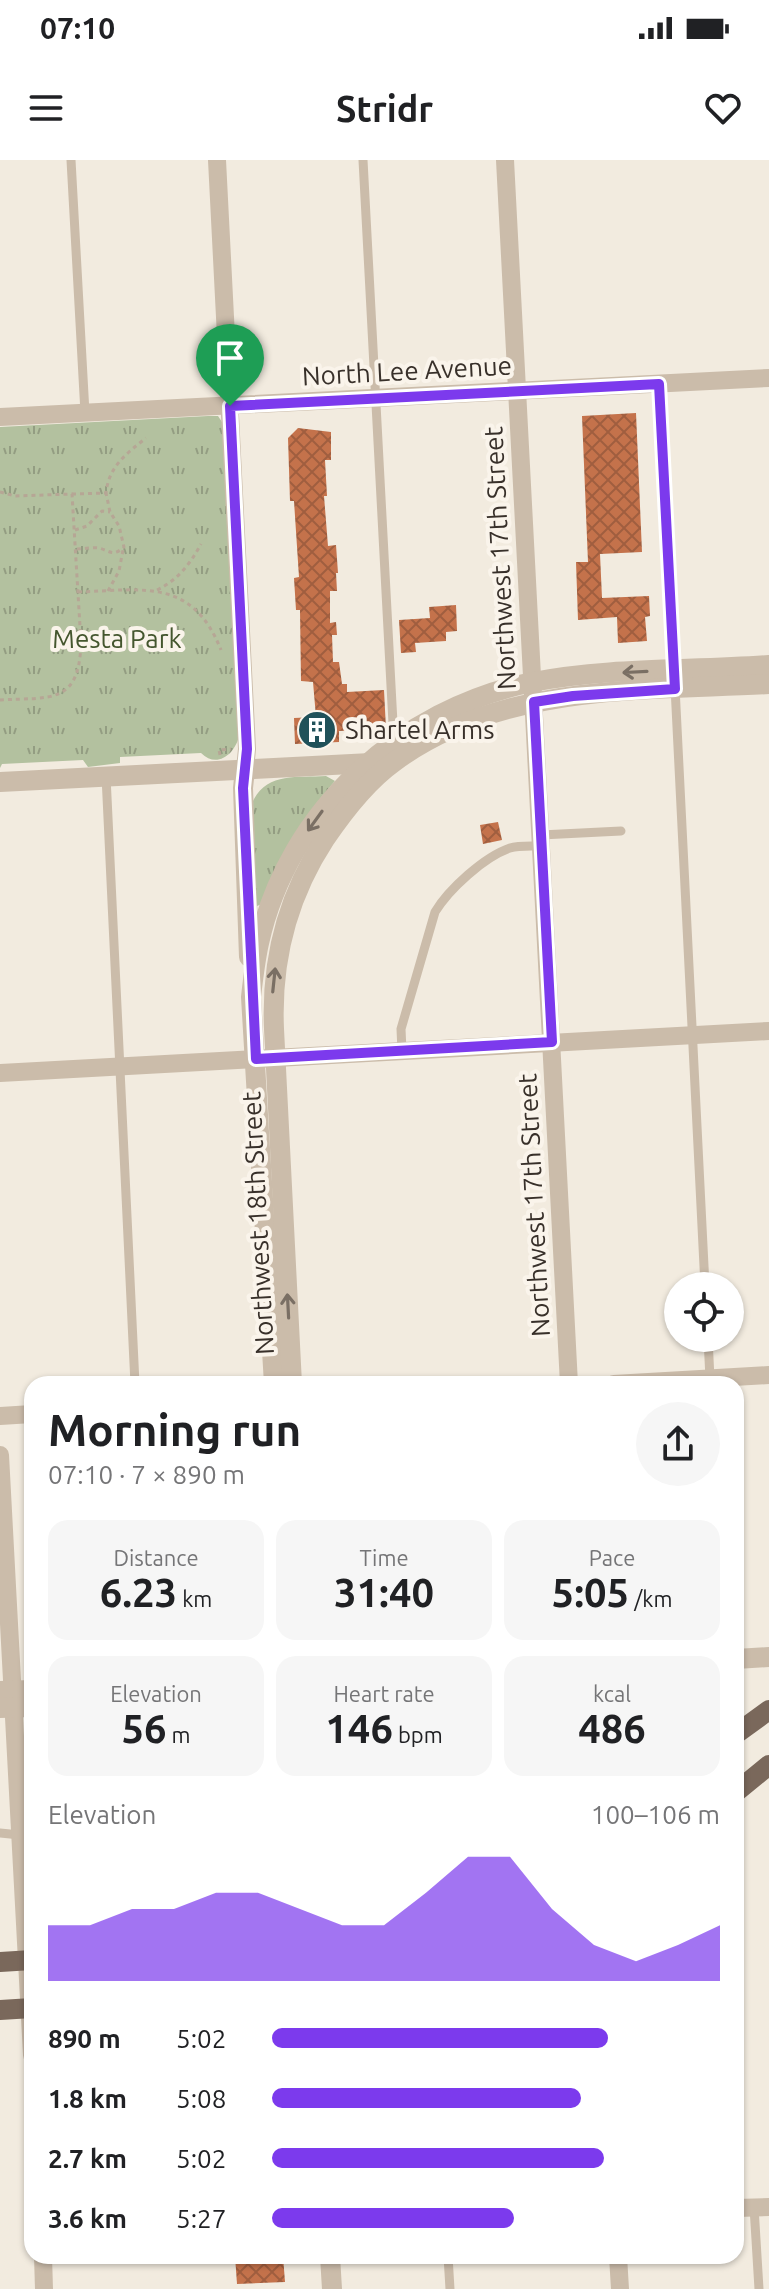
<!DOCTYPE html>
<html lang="en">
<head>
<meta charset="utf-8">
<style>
  :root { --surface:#fff; --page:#f6f6f6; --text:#202124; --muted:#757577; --accent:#7c3aed }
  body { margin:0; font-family:Ubuntu,sans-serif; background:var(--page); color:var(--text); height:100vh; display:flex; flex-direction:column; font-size:30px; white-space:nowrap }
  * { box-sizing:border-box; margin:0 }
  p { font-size:26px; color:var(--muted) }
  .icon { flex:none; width:44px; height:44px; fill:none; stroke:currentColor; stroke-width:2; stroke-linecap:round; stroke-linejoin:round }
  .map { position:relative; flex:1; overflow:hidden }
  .details { position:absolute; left:24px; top:1216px; width:720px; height:888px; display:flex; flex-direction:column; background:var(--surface); border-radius:24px; box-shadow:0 2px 6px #0004 }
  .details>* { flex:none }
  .buttons { position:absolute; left:664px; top:1112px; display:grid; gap:16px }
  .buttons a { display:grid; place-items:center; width:80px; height:80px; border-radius:50%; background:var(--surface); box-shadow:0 2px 6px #0004; font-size:40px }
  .pin { position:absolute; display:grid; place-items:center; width:68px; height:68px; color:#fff; margin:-82px -34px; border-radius:50% 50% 50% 0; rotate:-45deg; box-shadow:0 0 8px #0007 }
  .pin .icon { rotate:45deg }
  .round { display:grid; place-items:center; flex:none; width:84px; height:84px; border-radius:42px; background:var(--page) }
  .head { display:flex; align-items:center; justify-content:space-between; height:136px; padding:0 24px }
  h1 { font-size:44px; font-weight:700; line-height:60px }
  .stats { display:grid; grid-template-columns:repeat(3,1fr); gap:12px; height:136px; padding:8px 24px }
  .stats div { display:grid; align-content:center; border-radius:20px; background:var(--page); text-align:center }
  .stats b { font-size:40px; font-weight:700 }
  .stats small { font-size:22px; font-weight:400 }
  .stats p { font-size:22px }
  .chart { height:224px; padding:16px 24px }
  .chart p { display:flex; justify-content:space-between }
  .chart svg { width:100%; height:144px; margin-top:8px; fill:var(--accent); opacity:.7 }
  ul { padding:0 24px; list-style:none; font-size:26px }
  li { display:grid; grid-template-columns:128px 96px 1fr; align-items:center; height:60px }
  li i { height:20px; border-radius:10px; background:var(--accent) }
  .status { display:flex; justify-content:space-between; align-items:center; height:56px; padding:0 40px; background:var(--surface); direction:ltr }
  .status svg { height:22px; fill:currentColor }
  header { display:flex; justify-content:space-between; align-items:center; height:104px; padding:0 24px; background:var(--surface); font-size:36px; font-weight:700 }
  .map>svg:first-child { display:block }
</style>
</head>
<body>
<div class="status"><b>07:10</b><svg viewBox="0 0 49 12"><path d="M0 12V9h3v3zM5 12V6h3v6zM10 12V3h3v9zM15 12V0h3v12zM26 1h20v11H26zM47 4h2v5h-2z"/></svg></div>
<header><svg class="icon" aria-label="menu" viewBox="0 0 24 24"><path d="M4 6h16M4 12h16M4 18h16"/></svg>Stridr<svg class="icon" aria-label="heart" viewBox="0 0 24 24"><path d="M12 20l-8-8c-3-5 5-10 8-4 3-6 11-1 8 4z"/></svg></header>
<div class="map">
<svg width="769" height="2129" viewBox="0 0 769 2129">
  <defs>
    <pattern id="park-tufts" width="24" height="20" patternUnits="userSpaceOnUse" patternTransform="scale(2)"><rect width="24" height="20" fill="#b3c19f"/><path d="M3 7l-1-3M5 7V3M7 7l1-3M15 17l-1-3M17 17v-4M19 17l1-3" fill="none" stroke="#939d82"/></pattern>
    <pattern id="building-cross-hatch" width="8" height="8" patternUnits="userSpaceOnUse" patternTransform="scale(2)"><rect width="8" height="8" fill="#c4724b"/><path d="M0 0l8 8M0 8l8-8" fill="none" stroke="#a05e3f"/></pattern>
  </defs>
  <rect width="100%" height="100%" fill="#f2ebdf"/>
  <!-- park -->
  <g fill="url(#park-tufts)">
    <path d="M208,256h10l4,6 17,314c-4,18 -22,33 -38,17l-81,4v6l-32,4 -5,-7 -81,4 -2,4v-341z"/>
    <path d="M326,616l9,5c-35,40 -54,75 -73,123l-5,2 -3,-2 -1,-103c14,-29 44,-23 73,-25z"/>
  </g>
  <!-- building -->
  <g fill="url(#building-cross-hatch)">
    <path d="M636,253l6,139 -42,2 2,44 47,-2 1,20 -5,1 2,24 -29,2 -1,-26 -39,3 -2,-58h12l-6,-146z"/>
    <path d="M298,268l33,4v28h-6l2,36h-3l4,50 8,-1 2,28h-2l1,18h-7v32l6,-1 1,13h-5l1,27h6l3,22h5v8l37,-2 2,39 -47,2v11l-44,2 -1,-26 22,-1 -3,-35 -12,-1 -1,-71h-4l-2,-32 5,-1 -5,-76h-4l-2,-63z"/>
    <path d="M456,445l1,26 -11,1v9l-31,2 1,9 -15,1 -2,-33 31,-2 -1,-11z"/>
    <path d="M498,662l4,18 -19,4 -3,-19z"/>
    <path d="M235,2096h48l2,26 -48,2z"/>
  </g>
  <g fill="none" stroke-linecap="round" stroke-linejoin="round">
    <!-- path -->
    <g stroke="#b6a695" stroke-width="3" stroke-dasharray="4 4" stroke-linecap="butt">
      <path d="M0,332l15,4 57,-2 9,149c-2,62 -30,54 -81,57"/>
      <path d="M72,334l34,-1c3,-27 20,-39 40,-55"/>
      <path d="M75,370l12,-4 15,-15 8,1"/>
      <path d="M77,389c7,0 16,-2 22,-1 11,3 14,9 25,-1l-5,-21 -9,-14 -4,-19"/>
      <path d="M157,430c21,-10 33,-26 44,-46"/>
      <path d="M108,431l11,-20 4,-21"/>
      <path d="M78,432c64,-2 114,-15 143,58"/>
      <path d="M220,595l-1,-5 12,-1"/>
    </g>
    <!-- service -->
    <g stroke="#cbbcaa" stroke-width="9">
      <path d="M71,0l14,253"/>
      <path d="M363,0l31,582"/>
      <path d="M659,224l15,284"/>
      <path d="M675,527l30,599"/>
      <path d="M106,616l29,608"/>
      <path d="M541,675l80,-4"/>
      <path d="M402,891l-1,-22 34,-117c14,-23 49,-55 75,-64 9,-3 22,-2 32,-2"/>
      <path d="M708,1178l2,41"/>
      <path d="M0,1673l20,2"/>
      <path d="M754,2047l5,82"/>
      <path d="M448,2096l2,33"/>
    </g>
    <!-- minor -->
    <g stroke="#cbbcaa" stroke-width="18">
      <path d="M217,0l30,589 -2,20"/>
      <path d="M505,0l64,1224"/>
      <path d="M0,257l769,-39"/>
      <path d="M0,913l769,-42"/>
      <path d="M614,1224l155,-9"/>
      <path d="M0,1256l32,-2"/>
      <path d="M0,1295l32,600"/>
      <path d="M736,2048l33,-1"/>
      <path d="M43,2096l1,33"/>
      <path d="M618,2096l2,33"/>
    </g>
    <!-- tertiary -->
    <g stroke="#cbbcaa" stroke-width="20">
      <path d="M245,609l-2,19 6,169"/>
      <path d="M0,622l371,-19"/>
      <path d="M274,1224l-23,-387c2,-18 4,-36 8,-54 29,-132 142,-235 274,-261 77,-15 158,-11 236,-17"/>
      <path d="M292,1224l-18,-355c-3,-68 13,-132 51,-190 19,-28 41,-57 69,-77 107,-79 248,-71 375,-78"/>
      <path d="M736,1499l33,-2"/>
      <path d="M0,1531l32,-1"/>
      <path d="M0,1548l32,-1"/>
      <path d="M330,2096l2,33"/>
    </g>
    <!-- primary -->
    <g stroke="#7a685b" stroke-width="20">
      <path d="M736,1574l33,-24"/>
      <path d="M736,1632l33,-27"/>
      <path d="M0,1802l32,-2"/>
      <path d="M0,1850l32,-2"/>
    </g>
  </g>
  <!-- one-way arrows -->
  <defs><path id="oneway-shaft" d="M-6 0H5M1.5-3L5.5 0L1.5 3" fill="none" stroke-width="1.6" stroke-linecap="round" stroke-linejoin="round" transform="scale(2)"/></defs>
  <g stroke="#7a6f64">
    <use href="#oneway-shaft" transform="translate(635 512) rotate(177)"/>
    <use href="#oneway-shaft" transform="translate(315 661) rotate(126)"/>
    <use href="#oneway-shaft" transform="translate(274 820) rotate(-84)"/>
    <use href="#oneway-shaft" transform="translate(288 1146) rotate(-93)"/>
  </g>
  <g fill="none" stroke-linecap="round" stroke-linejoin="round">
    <defs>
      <path id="route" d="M659,224l16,305 -102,7 -39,6 18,340 -296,17 -13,-271 4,-39 -17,-343z"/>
    </defs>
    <!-- route casing -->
    <use href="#route" stroke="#fff" stroke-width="16"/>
    <!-- route -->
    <use href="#route" stroke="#7c3aed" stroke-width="10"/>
  </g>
  <!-- icons -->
  <defs>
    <symbol id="building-disc" viewBox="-11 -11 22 22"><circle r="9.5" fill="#205159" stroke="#faf4eb"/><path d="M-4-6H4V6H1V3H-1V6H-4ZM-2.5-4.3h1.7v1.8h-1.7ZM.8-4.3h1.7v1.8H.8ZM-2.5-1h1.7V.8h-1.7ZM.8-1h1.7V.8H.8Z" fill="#fff"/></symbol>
  </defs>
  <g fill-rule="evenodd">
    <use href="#building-disc" x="295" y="548" width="44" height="44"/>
  </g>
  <g text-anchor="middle" stroke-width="8" stroke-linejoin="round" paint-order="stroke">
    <!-- street labels -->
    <g font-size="26" fill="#38302a" stroke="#faf4eb">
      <text transform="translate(407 211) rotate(-3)" y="9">North Lee Avenue</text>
      <text transform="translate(500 398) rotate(-93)" y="9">Northwest 17th Street</text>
      <text transform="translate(534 1045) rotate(-93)" y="9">Northwest 17th Street</text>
      <text transform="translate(258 1063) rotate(-93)" y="9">Northwest 18th Street</text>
    </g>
    <!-- park labels -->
    <g font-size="26" fill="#44562e" stroke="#faf4eb">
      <text x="117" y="488">Mesta Park</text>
    </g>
    <!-- poi labels -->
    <g font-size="26" fill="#38302a" stroke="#faf4eb" text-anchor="start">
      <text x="345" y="579">Shartel Arms</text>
    </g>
  </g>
</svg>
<div class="buttons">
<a><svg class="icon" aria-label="locate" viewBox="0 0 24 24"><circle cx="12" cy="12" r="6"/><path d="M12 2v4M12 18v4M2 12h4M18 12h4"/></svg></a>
</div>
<div class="pin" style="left:230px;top:246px;background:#1e9e55"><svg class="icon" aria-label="arrive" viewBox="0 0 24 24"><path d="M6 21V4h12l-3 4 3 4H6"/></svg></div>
<section class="details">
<div class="head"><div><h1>Morning run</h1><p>07:10 · 7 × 890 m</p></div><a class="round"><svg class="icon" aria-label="share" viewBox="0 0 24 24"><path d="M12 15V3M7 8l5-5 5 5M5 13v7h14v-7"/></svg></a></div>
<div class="stats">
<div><p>Distance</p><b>6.23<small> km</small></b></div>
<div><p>Time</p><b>31:40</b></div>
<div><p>Pace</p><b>5:05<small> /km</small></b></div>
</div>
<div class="stats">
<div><p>Elevation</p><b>56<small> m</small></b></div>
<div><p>Heart rate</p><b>146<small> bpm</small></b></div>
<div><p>kcal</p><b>486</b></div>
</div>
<div class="chart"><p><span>Elevation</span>100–106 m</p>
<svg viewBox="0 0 160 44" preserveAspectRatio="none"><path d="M0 44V27L10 27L20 22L30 22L40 17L50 17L60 22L70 27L80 27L90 17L100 6L110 6L120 22L130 33L140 38L150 33L160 27V44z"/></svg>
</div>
<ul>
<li><b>890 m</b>5:02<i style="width:75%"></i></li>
<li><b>1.8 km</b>5:08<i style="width:69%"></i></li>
<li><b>2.7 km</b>5:02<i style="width:74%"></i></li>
<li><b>3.6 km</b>5:27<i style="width:54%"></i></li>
</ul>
</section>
</div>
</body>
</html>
